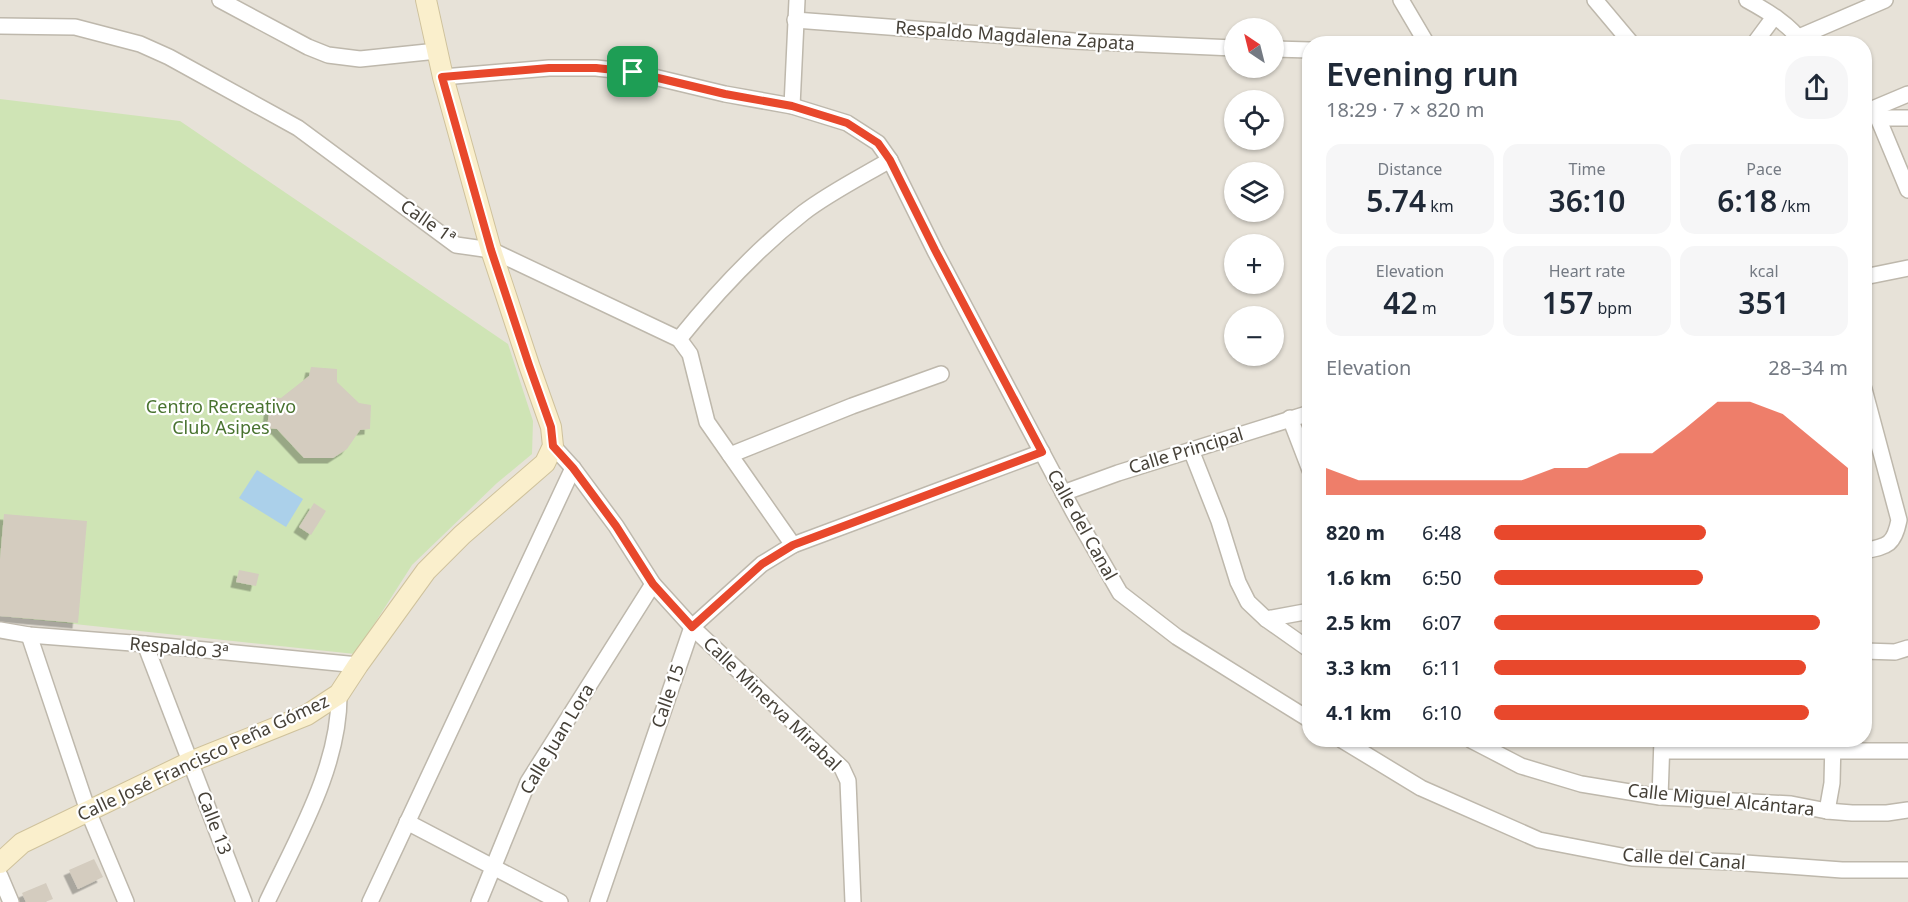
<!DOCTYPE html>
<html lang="en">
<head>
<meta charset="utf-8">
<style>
  :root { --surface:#fff; --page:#f6f6f7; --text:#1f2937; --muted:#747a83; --accent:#e8482c }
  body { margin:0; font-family:"Noto Sans",sans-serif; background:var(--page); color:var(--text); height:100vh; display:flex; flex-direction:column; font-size:22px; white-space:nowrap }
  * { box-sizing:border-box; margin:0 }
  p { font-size:20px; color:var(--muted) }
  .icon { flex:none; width:33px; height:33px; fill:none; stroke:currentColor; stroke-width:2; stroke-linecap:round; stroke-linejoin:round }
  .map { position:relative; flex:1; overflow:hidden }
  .sheet { position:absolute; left:1302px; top:36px; width:570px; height:711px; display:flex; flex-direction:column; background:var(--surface); border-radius:24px; box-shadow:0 2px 4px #0004 }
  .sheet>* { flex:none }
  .needle { width:39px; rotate:325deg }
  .buttons { position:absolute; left:1224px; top:18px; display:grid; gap:12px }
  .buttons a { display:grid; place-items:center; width:60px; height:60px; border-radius:50%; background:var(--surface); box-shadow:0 2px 4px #0004; font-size:30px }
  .pin { position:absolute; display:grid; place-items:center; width:51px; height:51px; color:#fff; margin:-26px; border-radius:12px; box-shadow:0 3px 9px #0006 }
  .round { display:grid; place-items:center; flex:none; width:63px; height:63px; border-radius:24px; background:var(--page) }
  .overview { display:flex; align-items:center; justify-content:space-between; height:102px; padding:0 24px }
  h1 { font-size:33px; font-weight:600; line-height:45px }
  .figures { display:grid; grid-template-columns:repeat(3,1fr); gap:9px; height:102px; padding:6px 24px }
  .figures div { display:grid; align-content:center; border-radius:15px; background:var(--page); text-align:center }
  .figures b { font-size:30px; font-weight:600 }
  .figures small { font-size:16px; font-weight:400 }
  .figures p { font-size:16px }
  .chart { height:168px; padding:12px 24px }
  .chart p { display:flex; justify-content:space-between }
  .chart svg { width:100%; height:108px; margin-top:6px; fill:var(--accent); opacity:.7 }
  ul { padding:0 24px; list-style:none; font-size:20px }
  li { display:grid; grid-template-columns:96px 72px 1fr; align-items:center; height:45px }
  li i { height:15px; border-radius:8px; background:var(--accent) }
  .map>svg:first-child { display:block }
</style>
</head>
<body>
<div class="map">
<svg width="1908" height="902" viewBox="0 0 1908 902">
  <defs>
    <filter id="shadow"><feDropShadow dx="-5.5" dy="5.5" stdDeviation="0" flood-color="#0004"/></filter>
  </defs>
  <rect width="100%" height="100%" fill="#f3f0e9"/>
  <!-- residential -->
  <path fill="#e7e2d8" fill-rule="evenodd" d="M0,0h1908v902h-1908zM1234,28h40v40h-40zM1310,44h554v696h-554zM1234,100h40v40h-40zM1234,172h40v40h-40zM1234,244h40v40h-40zM1234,316h40v40h-40z"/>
  <!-- green -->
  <path fill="#cfe4b5" d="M0,99l180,22 328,223 25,77 -1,33 -35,29 -85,82 -57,89 -355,-38z"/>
  <!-- water -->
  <path fill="#abd0ea" d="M257,470l46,29 -17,28 -47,-29z"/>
  <!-- building -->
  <g fill="#d4ccbf" filter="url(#shadow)">
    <path d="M311,367l26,2v13l22,21 12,2 -1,24 -10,1 -13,19 -14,9h-29l-27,-29 -10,-1 4,-31 10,1 28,-22z"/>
    <path d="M314,503l12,8 -15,24 -12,-8z"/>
    <path d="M4,514l83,7 -9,102 -78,-7v-57z"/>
    <path d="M239,570l20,4 -3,12 -20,-4z"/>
    <path d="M94,859l9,18 -25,12 -9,-19z"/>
    <path d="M46,883l7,16 -8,3h-19l-4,-9z"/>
  </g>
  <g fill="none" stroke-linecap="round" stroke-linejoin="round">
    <defs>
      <g id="street">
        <path d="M220,0l88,47 20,8 32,4 77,-8"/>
        <path d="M1401,0l26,44"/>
        <path d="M1595,0l37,44"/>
        <path d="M1747,0c20,11 44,25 56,44"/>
        <path d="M795,20l279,21 160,7"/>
        <path d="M0,26l75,1 65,17 29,13 129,71 158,117 35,5 188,89 11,15 17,68 86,123"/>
        <path d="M1799,37l86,-37"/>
        <path d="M1754,44l20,-27"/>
        <path d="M1274,49l36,1"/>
        <path d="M443,77l106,-9h47l37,4 92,22 67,12 55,17 31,20 12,17 45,91 138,260 47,82 57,44 133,83"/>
        <path d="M792,106l5,-106"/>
        <path d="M1864,110h6l38,-16"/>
        <path d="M1870,110l8,8 30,72"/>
        <path d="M1878,118h30"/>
        <path d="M1864,277l44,-9"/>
        <path d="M679,339c37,-46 77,-89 124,-126 26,-20 58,-36 87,-53"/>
        <path d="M1864,389l35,131c-5,25 -11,26 -35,31"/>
        <path d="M1290,418l20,52"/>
        <path d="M553,446l20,22 43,58 37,58 39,43 150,141 6,13 5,121"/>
        <path d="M1191,450l28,71 19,61 10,20 18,17 44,31"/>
        <path d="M730,455l122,-49 89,-32"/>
        <path d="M1063,493l55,-20 192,-60"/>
        <path d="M1266,619l44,-8"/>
        <path d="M0,630l29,5 116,9 213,21"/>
        <path d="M29,635l59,176 38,91"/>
        <path d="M145,644l99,258"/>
        <path d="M1864,651l31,1 13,-4"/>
        <path d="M1342,740l79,48 118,52 93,18 100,4 110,8h66"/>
        <path d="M1471,740l50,26 60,18 79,13 131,7 36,7 25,2h35l21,-3"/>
        <path d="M1662,751h246"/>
        <path d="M1660,797l2,-57"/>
        <path d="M1827,811l5,-28 1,-43"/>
        <path d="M407,822l153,80"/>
        <path d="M0,876l11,26"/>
        <path d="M267,902c30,-64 73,-136 72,-208"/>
        <path d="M370,902l203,-434"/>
        <path d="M479,902l49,-120 125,-198"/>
        <path d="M598,902l94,-275 70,-63 31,-19 249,-93"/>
      </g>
      <path id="secondary" d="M0,863l22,-20 168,-81 117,-47 32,-21 19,-29 68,-94 36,-36 83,-72 8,-17 -2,-19 -22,-62 -38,-115 -48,-173 -17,-77"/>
    </defs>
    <!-- street casing -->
    <use href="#street" stroke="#beb8ac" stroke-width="18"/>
    <!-- secondary casing -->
    <use href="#secondary" stroke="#cfc29c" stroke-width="22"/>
    <!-- street -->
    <use href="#street" stroke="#fff" stroke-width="15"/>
    <!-- secondary -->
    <use href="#secondary" stroke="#faefcc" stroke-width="20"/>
  </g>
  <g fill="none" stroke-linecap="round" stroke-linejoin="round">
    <defs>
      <path id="route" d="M549,68h47l37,4 92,22 67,12 55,17 31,20 12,17 45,90 107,202 -249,93 -31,19 -70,63 -39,-43 -37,-58 -43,-58 -20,-22 -2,-19 -22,-62 -38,-115 -49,-173z"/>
    </defs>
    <!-- route casing -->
    <use href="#route" stroke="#fff" stroke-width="12"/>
    <!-- route -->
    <use href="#route" stroke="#e8482c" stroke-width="8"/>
  </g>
  <g text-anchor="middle" stroke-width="4.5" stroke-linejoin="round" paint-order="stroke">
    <!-- street labels -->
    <g font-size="18" fill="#464138" stroke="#fff">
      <text transform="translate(1015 36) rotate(4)" y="6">Respaldo Magdalena Zapata</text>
      <text transform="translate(428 222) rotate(35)" y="6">Calle 1ª</text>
      <text transform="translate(1186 451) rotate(-17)" y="6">Calle Principal</text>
      <text transform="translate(1082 525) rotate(61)" y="6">Calle del Canal</text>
      <text transform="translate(179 648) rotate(5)" y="6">Respaldo 3ª</text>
      <text transform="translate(668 696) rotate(-71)" y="6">Calle 15</text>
      <text transform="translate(772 704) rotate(44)" y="6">Calle Minerva Mirabal</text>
      <text transform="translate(557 739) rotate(-59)" y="6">Calle Juan Lora</text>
      <text transform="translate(203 758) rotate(-25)" y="6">Calle José Francisco Peña Gómez</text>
      <text transform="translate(1721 800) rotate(6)" y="6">Calle Miguel Alcántara</text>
      <text transform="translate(214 823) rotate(69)" y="6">Calle 13</text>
      <text transform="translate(1684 859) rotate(4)" y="6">Calle del Canal</text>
    </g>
    <!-- park labels -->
    <g font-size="18" fill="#497330" stroke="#fff">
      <text x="221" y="413">Centro Recreativo<tspan x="221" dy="21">Club Asipes</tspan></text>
    </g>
  </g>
</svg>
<div class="buttons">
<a><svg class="needle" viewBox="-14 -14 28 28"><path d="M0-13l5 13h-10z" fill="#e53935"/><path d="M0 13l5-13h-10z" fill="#747a83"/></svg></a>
<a><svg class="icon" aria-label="locate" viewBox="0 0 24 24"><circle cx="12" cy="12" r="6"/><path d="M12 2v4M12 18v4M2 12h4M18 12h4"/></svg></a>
<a><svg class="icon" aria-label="layers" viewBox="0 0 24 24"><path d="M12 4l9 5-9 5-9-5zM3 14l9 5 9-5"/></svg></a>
<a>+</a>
<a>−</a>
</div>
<div class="pin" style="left:633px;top:72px;background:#1e9e55"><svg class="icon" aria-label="arrive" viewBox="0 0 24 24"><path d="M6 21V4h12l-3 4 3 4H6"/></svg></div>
<section class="sheet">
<div class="overview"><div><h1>Evening run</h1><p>18:29 · 7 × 820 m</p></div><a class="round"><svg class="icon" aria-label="share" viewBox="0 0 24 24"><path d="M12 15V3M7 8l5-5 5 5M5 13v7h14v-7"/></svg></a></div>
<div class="figures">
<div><p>Distance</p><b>5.74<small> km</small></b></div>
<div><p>Time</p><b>36:10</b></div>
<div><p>Pace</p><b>6:18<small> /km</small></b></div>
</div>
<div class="figures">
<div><p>Elevation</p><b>42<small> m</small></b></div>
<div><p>Heart rate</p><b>157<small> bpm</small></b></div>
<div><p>kcal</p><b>351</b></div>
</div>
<div class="chart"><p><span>Elevation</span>28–34 m</p>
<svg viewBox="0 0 160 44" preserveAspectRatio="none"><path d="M0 44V33L10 38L20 38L30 38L40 38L50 38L60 38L70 33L80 33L90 27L100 27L110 17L120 6L130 6L140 11L150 22L160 33V44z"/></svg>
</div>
<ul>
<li><b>820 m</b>6:48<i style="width:60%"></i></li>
<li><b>1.6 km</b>6:50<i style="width:59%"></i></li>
<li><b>2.5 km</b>6:07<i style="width:92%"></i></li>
<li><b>3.3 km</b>6:11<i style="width:88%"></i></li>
<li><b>4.1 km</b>6:10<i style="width:89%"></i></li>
</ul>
</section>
</div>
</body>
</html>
